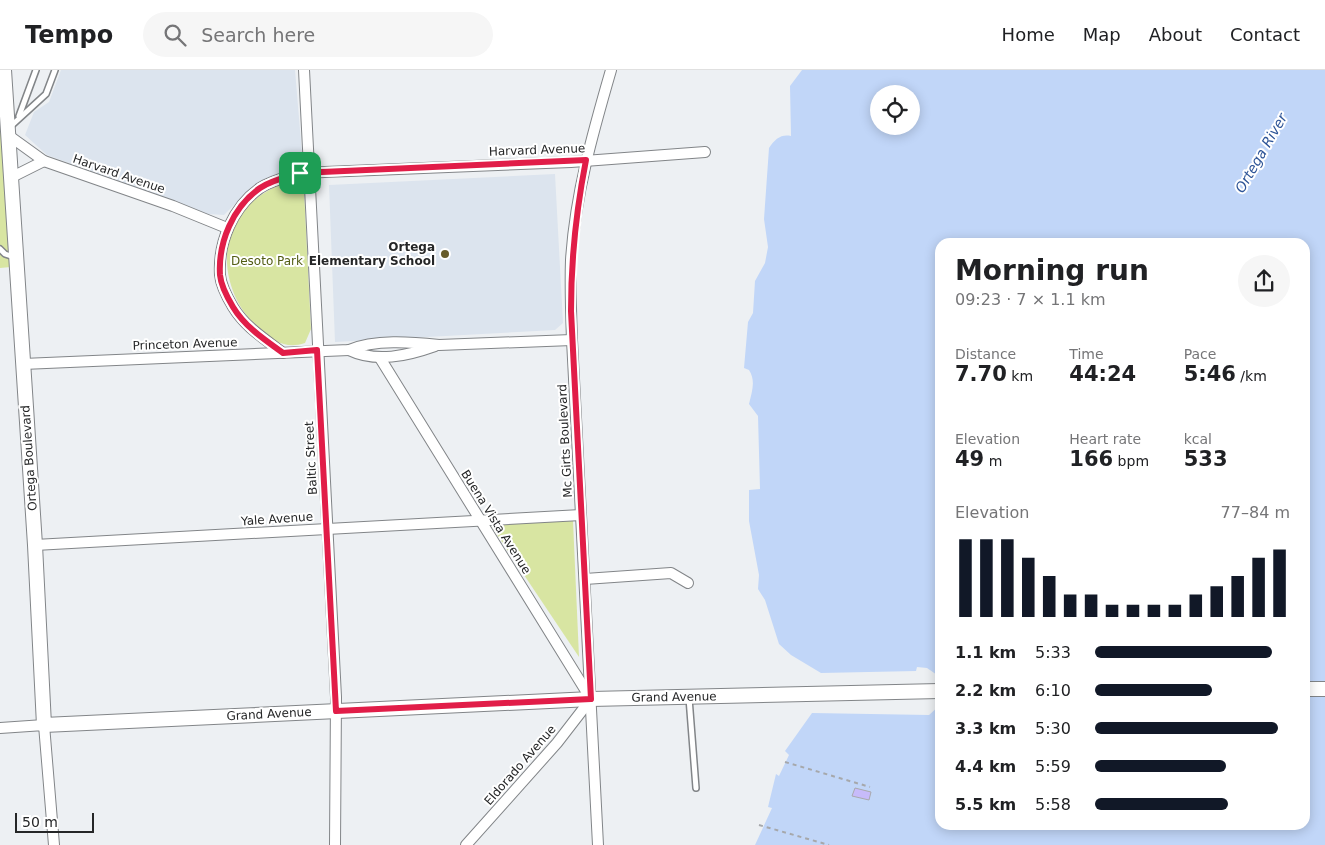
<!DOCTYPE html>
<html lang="en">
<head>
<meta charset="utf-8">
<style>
  :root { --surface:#fff; --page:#f6f6f6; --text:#202124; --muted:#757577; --line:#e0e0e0; --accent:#111827 }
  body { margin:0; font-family:"DejaVu Sans",sans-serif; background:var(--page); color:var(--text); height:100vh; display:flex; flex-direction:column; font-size:19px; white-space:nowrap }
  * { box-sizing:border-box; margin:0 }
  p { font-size:16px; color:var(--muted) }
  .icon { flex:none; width:28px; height:28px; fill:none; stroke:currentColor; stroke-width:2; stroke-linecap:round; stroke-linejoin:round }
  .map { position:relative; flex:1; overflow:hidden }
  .sheet { position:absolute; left:935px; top:168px; width:375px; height:592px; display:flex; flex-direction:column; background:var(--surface); border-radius:15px; box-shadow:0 2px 12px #0003 }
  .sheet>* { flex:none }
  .fabs { position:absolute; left:870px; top:15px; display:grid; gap:10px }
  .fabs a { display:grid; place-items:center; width:50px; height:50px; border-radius:50%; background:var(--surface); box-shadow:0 2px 12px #0003; font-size:25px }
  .scale { position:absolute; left:15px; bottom:12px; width:79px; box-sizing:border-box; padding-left:5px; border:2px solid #252627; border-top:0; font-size:14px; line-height:18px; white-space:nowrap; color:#252627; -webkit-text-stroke:4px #fff; paint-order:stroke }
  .pin { position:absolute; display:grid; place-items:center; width:42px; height:42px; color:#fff; margin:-21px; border-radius:10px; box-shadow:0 2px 8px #0006 }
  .round { display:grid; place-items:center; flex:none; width:52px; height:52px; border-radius:26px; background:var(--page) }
  .overview { display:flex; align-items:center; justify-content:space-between; height:85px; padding:0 20px }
  h1 { font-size:28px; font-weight:700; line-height:38px }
  .metrics { display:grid; grid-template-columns:repeat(3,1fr); gap:8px; height:85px; padding:5px 20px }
  .metrics div { display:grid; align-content:center }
  .metrics b { font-size:21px; font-weight:700 }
  .metrics small { font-size:14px; font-weight:400 }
  .metrics p { font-size:14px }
  .chart { height:140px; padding:10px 20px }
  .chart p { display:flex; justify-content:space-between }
  .chart svg { width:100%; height:90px; margin-top:5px; stroke:var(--accent); stroke-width:6 }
  ul { padding:0 20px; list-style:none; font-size:16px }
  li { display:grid; grid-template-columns:80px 60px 1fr; align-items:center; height:38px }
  li i { height:12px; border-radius:6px; background:var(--accent) }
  header { display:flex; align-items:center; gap:30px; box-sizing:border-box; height:70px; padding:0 25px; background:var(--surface); border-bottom:1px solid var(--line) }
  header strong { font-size:24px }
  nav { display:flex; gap:28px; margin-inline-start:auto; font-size:18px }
  .search { width:350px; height:45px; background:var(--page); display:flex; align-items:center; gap:12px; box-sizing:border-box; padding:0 18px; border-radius:28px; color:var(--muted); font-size:19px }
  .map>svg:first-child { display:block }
</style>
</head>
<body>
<header>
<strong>Tempo</strong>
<div class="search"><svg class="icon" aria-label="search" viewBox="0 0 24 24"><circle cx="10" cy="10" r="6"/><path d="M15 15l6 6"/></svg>Search here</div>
<nav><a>Home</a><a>Map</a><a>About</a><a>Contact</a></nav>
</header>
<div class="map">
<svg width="1325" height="775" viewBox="0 0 1325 775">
  <rect width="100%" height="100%" fill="#edf0f3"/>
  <!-- built -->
  <g fill="#dce4ee">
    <path d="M61,0h234l7,84 -12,14 -36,17 -30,30 -16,-1 -161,-59 -22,-20 9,-23 15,-10z"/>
    <path d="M555,104l8,149 -8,7 -220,12 -6,-157z"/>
  </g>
  <!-- green -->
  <g fill="#d8e5a2">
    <path d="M0,22l11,175 -11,1z"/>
    <path d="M291,109l11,5 2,6 7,139 -6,14c-18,6 -31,-1 -45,-13 -34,-30 -47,-85 -14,-122 12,-14 29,-21 45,-29z"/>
    <path d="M573,451l6,136 -89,-133z"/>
  </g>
  <!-- water -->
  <path fill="#c1d6f8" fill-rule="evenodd" d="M802,0h523v775h-570l17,-37 -4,-1 8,-33 3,2 10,-21 -4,-4 27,-38 117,2 11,-10v120h365v-583h-365v435l-13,-9 -10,-1 -1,4 -95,2 -30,-18 -12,-11 -14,-44 -7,-11 1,-14 -10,-54v-31l11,-1 -2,-73 -9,-12c3,-13 7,-23 0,-34l-5,-2 4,-46 5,-9 2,-32 10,-18 3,-16 -4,-28 5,-71c6,-9 12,-14 22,-12l-1,-50zM879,24h32v32h-32z"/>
  <!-- building -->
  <path fill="#c7bbfa" stroke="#a9a9ad" d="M855,718l16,4 -2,8 -17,-4z"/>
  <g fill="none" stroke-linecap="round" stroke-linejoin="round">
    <defs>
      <g id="lane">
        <path d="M19,46l17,-46"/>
        <path d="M11,56l35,-32 9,-24"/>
        <path d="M0,179l5,5 9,3"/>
        <path d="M689,628l7,90"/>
      </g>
      <g id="street">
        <path d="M304,0l32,627 -1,148"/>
        <path d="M8,65l36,26 129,45 54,22"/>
        <path d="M10,108l34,-17"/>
        <path d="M349,280c27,13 58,6 86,-4"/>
        <path d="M283,283c-18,-14 -38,-26 -50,-46 -6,-10 -12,-21 -13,-32 -2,-33 13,-68 40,-87 12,-8 27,-11 40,-15l271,-11 134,-10"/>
        <path d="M380,288l211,341 -34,44 -91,102"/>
        <path d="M23,294l326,-14c26,-11 62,-8 90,-5l133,-5"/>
        <path d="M35,475l546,-30"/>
        <path d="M585,509l86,-6 17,10"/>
        <path d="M0,658l44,-3 10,120"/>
        <path d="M598,775l-26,-505c-1,-27 -2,-53 -1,-80 4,-65 22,-128 40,-190"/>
      </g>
      <g id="secondary">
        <path d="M4,0l31,475 9,180 547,-26 349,-8"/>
        <path d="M1305,619h20"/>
      </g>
    </defs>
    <!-- lane casing -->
    <use href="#lane" stroke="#828588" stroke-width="8"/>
    <!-- street casing -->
    <use href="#street" stroke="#828588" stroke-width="12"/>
    <!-- secondary casing -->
    <use href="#secondary" stroke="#828588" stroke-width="16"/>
    <!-- path -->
    <g stroke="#a6a8ab" stroke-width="2" stroke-dasharray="4 4" stroke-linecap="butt">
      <path d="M785,692l85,25"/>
      <path d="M759,755l70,20"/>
    </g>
    <!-- lane -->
    <use href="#lane" stroke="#fff" stroke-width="5"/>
    <!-- street -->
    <use href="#street" stroke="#fff" stroke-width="10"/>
    <!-- secondary -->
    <use href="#secondary" stroke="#fff" stroke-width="14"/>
  </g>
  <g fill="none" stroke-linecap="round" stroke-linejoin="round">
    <defs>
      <path id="route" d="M586,90c-10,51 -15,100 -15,151l20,388 -255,12 -19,-361 -34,3c-18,-13 -38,-26 -50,-46 -6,-10 -12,-21 -13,-32 -2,-33 13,-68 40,-87 12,-8 27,-11 40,-15z"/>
    </defs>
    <!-- route casing -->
    <use href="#route" stroke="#fff" stroke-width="10"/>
    <!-- route -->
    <use href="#route" stroke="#e11d48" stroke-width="6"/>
  </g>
  <!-- markers -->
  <circle fill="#675c29" stroke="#fff" stroke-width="2" cx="445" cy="184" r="5"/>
  <g text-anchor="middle" stroke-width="4" stroke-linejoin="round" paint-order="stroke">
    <!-- street labels -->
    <g font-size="12" fill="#252627" stroke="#fff">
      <text transform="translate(537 80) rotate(-2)" y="4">Harvard Avenue</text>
      <text transform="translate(119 104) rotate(19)" y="4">Harvard Avenue</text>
      <text transform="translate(185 274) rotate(-2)" y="4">Princeton Avenue</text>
      <text transform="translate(565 371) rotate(-93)" y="4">Mc Girts Boulevard</text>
      <text transform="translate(29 388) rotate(-94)" y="4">Ortega Boulevard</text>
      <text transform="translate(311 388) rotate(-93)" y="4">Baltic Street</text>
      <text transform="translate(277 449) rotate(-4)" y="4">Yale Avenue</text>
      <text transform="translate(496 452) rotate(58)" y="4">Buena Vista Avenue</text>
      <text transform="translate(674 627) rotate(-1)" y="4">Grand Avenue</text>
      <text transform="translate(269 644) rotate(-3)" y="4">Grand Avenue</text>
      <text transform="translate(520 695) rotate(-49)" y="4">Eldorado Avenue</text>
    </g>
    <!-- poi labels -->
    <g font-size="12" font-weight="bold" fill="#252627" stroke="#fff" text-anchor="end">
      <text x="435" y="181">Ortega<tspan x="435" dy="14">Elementary School</tspan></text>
    </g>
    <!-- park labels -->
    <g font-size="12" fill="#535d14" stroke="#fff">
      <text x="267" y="195">Desoto Park</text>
    </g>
    <!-- water labels -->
    <g font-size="14" font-style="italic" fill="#2d5497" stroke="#fff">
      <text transform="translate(1261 83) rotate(-60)" y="5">Ortega River</text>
    </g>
  </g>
</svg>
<div class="fabs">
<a><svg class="icon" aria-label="locate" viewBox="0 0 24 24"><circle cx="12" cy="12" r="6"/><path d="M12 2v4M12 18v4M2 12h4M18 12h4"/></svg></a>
</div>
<div class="scale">50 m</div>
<div class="pin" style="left:300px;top:103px;background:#1e9e55"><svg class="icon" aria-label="arrive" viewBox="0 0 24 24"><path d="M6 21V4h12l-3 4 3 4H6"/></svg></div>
<section class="sheet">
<div class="overview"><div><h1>Morning run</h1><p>09:23 · 7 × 1.1 km</p></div><a class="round"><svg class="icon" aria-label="share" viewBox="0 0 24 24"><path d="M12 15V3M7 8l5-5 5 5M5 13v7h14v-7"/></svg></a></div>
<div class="metrics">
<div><p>Distance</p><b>7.70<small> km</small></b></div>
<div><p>Time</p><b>44:24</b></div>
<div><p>Pace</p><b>5:46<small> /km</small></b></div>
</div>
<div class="metrics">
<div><p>Elevation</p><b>49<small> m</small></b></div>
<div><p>Heart rate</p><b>166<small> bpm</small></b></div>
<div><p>kcal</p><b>533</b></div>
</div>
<div class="chart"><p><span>Elevation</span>77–84 m</p>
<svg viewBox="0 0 160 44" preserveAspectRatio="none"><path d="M5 44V6M15 44V6M25 44V6M35 44V15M45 44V24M55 44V33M65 44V33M75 44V38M85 44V38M95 44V38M105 44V38M115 44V33M125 44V29M135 44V24M145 44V15M155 44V11"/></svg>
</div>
<ul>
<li><b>1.1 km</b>5:33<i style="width:91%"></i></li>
<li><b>2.2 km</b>6:10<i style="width:60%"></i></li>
<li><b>3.3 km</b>5:30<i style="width:94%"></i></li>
<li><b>4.4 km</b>5:59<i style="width:67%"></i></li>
<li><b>5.5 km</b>5:58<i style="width:68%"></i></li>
</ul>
</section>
</div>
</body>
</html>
